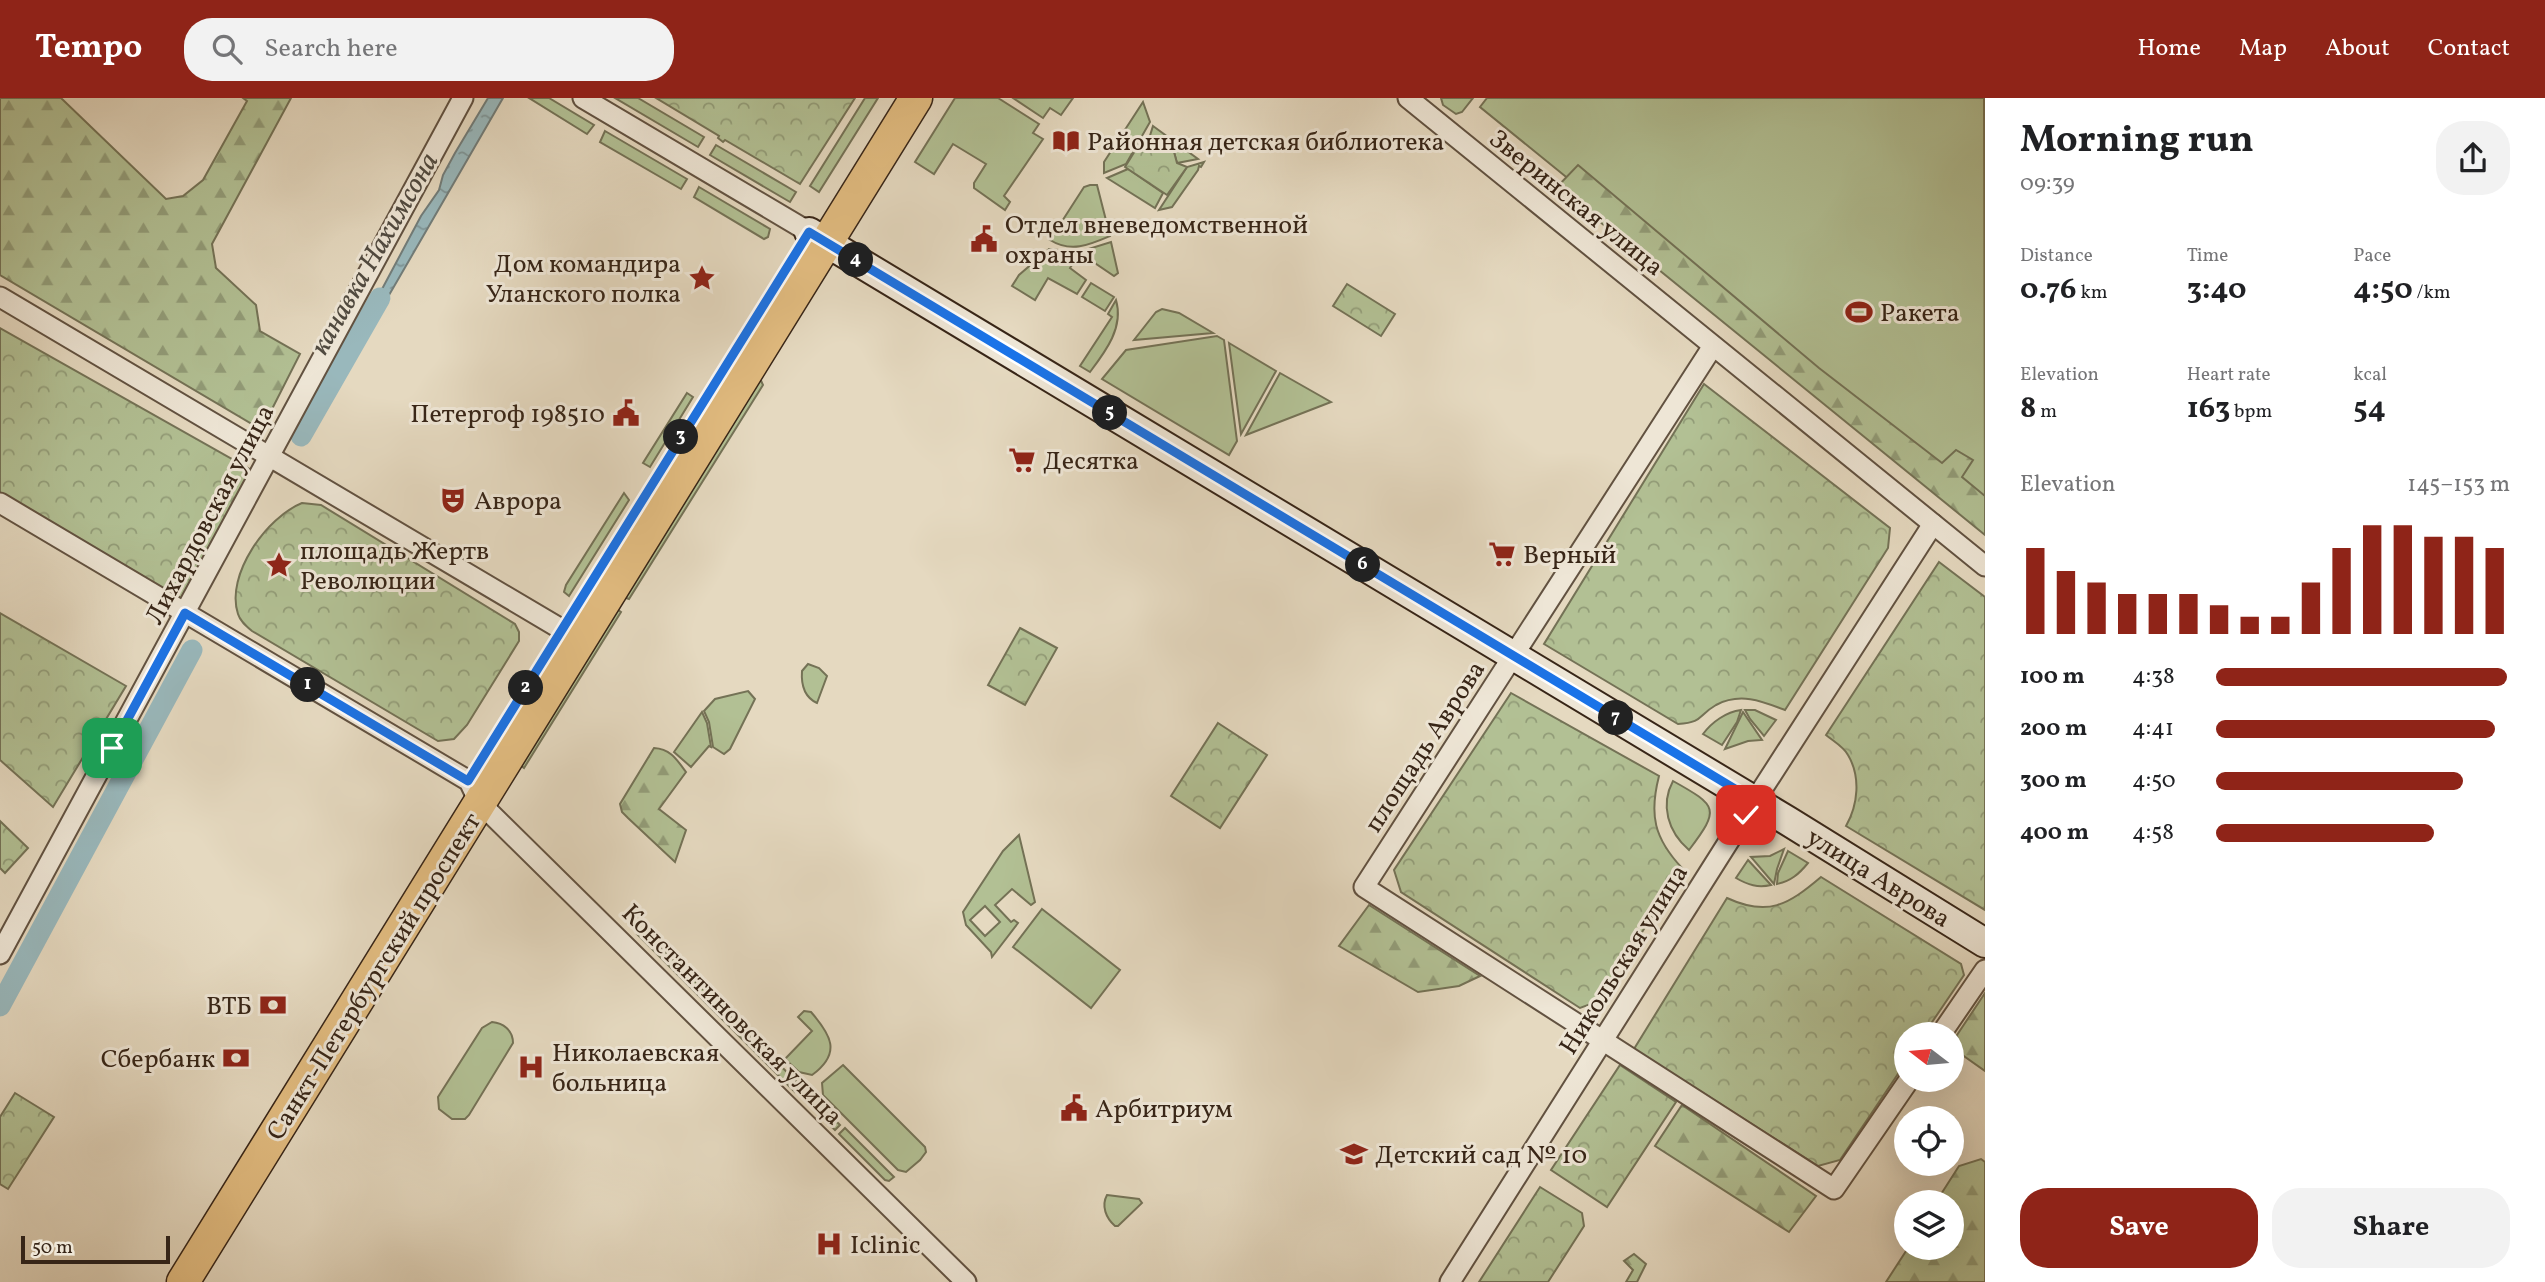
<!DOCTYPE html>
<html lang="en">
<head>
<meta charset="utf-8">
<style>
  :root { --surface:#fff; --page:#f2f2f2; --text:#202124; --muted:#757577; --accent:#8f2418 }
  body { margin:0; font-family:Vollkorn,serif; background:var(--page); color:var(--text); height:100vh; display:flex; flex-direction:column; font-size:26px; white-space:nowrap }
  * { box-sizing:border-box; margin:0 }
  p { font-size:23px; color:var(--muted) }
  .icon { flex:none; width:38px; height:38px; fill:none; stroke:currentColor; stroke-width:2; stroke-linecap:round; stroke-linejoin:round }
  .map { position:relative; flex:1; overflow:hidden }
  .side { display:flex; flex-direction:column; background:var(--surface); width:560px }
  .side>* { flex:none }
  .needle { width:46px; rotate:286deg }
  .buttons { position:absolute; left:1894px; top:924px; display:grid; gap:14px }
  .buttons a { display:grid; place-items:center; width:70px; height:70px; border-radius:50%; background:var(--surface); box-shadow:0 7px 28px #0002; font-size:35px }
  .scale { position:absolute; left:21px; bottom:18px; width:149px; box-sizing:border-box; padding-left:7px; border:4px solid #372517; border-top:0; font-size:19px; line-height:24px; white-space:nowrap; color:#372517; -webkit-text-stroke:5px #eee6d6; paint-order:stroke }
  .pin { position:absolute; display:grid; place-items:center; width:60px; height:60px; color:#fff; margin:-30px; border-radius:14px; box-shadow:0 4px 10px #0006 }
  .km { position:absolute; width:35px; height:35px; margin:-18px; border-radius:50%; background:#222; color:#fff; font-size:19px; line-height:35px; text-align:center }
  .round { display:grid; place-items:center; flex:none; width:74px; height:74px; border-radius:28px; background:var(--page) }
  .head { display:flex; align-items:center; justify-content:space-between; height:119px; padding:0 35px }
  h1 { font-size:38px; font-weight:700; line-height:52px }
  .figures { display:grid; grid-template-columns:repeat(3,1fr); gap:10px; height:119px; padding:7px 35px }
  .figures div { display:grid; align-content:center }
  .figures b { font-size:30px; font-weight:700 }
  .figures small { font-size:19px; font-weight:400 }
  .figures p { font-size:19px }
  .chart { height:196px; padding:14px 35px }
  .chart p { display:flex; justify-content:space-between }
  .chart svg { width:100%; height:126px; margin-top:7px; stroke:var(--accent); stroke-width:6 }
  .button { display:flex; gap:14px; margin-top:auto; padding:14px 35px }
  .button a { flex:1; height:80px; border-radius:28px; background:var(--accent); color:#fff; font-size:28px; font-weight:700; line-height:80px; text-align:center }
  .button a+a { background:var(--page); color:var(--text) }
  ul { padding:0 35px; list-style:none; font-size:23px }
  li { display:grid; grid-template-columns:112px 84px 1fr; align-items:center; height:52px }
  li i { height:18px; border-radius:9px; background:var(--accent) }
  header { display:flex; align-items:center; gap:42px; box-sizing:border-box; height:98px; padding:0 35px; background:var(--accent); color:#fff }
  header strong { font-size:33px }
  nav { display:flex; gap:38px; margin-inline-start:auto; font-size:24px }
  .search { width:490px; height:63px; background:var(--page); display:flex; align-items:center; gap:18px; box-sizing:border-box; padding:0 24px; border-radius:28px; color:var(--muted); font-size:26px }
  main { display:flex; flex:1; min-height:0 }
  .map>svg:first-child { display:block }
</style>
</head>
<body>
<header>
<strong>Tempo</strong>
<div class="search"><svg class="icon" aria-label="search" viewBox="0 0 24 24"><circle cx="10" cy="10" r="6"/><path d="M15 15l6 6"/></svg>Search here</div>
<nav><a>Home</a><a>Map</a><a>About</a><a>Contact</a></nav>
</header>
<main>
<div class="map">
<svg width="1985" height="1184" viewBox="0 0 1985 1184">
  <defs>
    <pattern id="forest-firs" width="22" height="20" patternUnits="userSpaceOnUse" patternTransform="scale(1.75)"><rect width="22" height="20" fill="#b2c094"/><path d="M5 1l3.5 6h-7zM16 11l3.5 6h-7z" fill="#929c78"/></pattern>
    <pattern id="park-crowns" width="20" height="18" patternUnits="userSpaceOnUse" patternTransform="scale(1.75)"><rect width="20" height="18" fill="#b2c094"/><path d="M2 6a3 3 0 1 1 6 0M12 15a3 3 0 1 1 6 0" fill="none" stroke="#929c78"/></pattern>
    <pattern id="water-ripples" width="26" height="14" patternUnits="userSpaceOnUse" patternTransform="scale(1.75)"><rect width="26" height="14" fill="#99b8bc"/><path d="M2 4q2-2 4 0t4 0M15 11q2-2 4 0t4 0" fill="none" stroke="#7e9598"/></pattern>
  </defs>
  <rect width="100%" height="100%" fill="#e5d9c0"/>
  <filter id="stains"><feTurbulence type="fractalNoise" baseFrequency=".00286" numOctaves="4"/><feColorMatrix values="0 0 0 0 .2 0 0 0 0 .09 0 0 0 0 .02 0 0 0 .5 -.17"/></filter>
  <radialGradient id="worn" r=".72"><stop offset=".6" stop-color="#630" stop-opacity="0"/><stop offset="1" stop-color="#630" stop-opacity=".3"/></radialGradient>
  <!-- grass -->
  <g fill="#b2c094" stroke="#747256" stroke-width="2" fill-rule="evenodd">
    <path d="M529,0h20l45,27 -7,9z"/>
    <path d="M615,0h23l66,39 -6,10z"/>
    <path d="M865,0h13l-59,94 -9,-6z"/>
    <path d="M955,0h43l41,26 -6,9 10,6 -39,57 6,6 -5,8 -31,-22v-5l12,-19 -33,-20 -19,30 -19,-12z"/>
    <path d="M1013,0h60l-12,17 -11,-7 -7,10z"/>
    <path d="M1441,0h32l-11,14 -6,2 -13,-9z"/>
    <path d="M1487,0h497l1,419 -505,-410z"/>
    <path d="M1143,4l7,20 -24,42 -22,9v-11z"/>
    <path d="M1153,28l45,33 -21,4 -3,-11 -8,-7 -9,3 -9,-6z"/>
    <path d="M605,33l82,48 -6,10 -81,-47z"/>
    <path d="M716,47l80,47 -6,10 -80,-47z"/>
    <path d="M1204,64l-3,5 -2,-1 -1,4 -26,37 -13,3 28,-43z"/>
    <path d="M1128,71l35,24 -8,15 -48,-30z"/>
    <path d="M1090,87h7l13,51c-21,9 -39,17 -60,4l34,-53z"/>
    <path d="M699,89l71,42 -2,8 -4,2 -70,-42z"/>
    <path d="M1111,144l7,31 -4,3 -34,-23 -10,15 16,12 -9,14 -29,-16 -13,22 -23,-14 7,-11 30,-26 30,3z"/>
    <path d="M1091,185l23,14 -9,14 -23,-14z"/>
    <path d="M1116,202c8,27 -10,51 -26,72l-10,-6 32,-49 -4,-3z"/>
    <path d="M1162,211l17,4 34,20 -79,7 22,-28z"/>
    <path d="M1217,238l7,4 13,101 -8,14 -127,-76 24,-29z"/>
    <path d="M1229,245l47,28 -35,63z"/>
    <path d="M1280,275l51,29 -85,33z"/>
    <path d="M758,276l5,11 -134,214 -6,-2z"/>
    <path d="M687,295l6,4 -43,70 -7,-4z"/>
    <path d="M624,395l5,7 -60,96 -5,-4 2,-7z"/>
    <path d="M614,509l7,5 -97,156 -8,-6z"/>
    <path d="M808,566l11,4 8,8 -10,27c-13,-6 -16,-18 -15,-32z"/>
    <path d="M748,593l7,8 -25,50 -6,5 -11,-7 -4,-25 -5,-11 11,-12z"/>
    <path d="M1741,612l-4,12 -15,23 -19,-11c9,-12 23,-22 38,-24z"/>
    <path d="M1745,612h10l21,10 -12,16 -14,-17z"/>
    <path d="M702,614l5,11 4,24 -2,-1 -18,21 -17,-15z"/>
    <path d="M1743,614l19,28 -14,1 -23,8z"/>
    <path d="M1673,683c45,25 47,28 16,69 -21,-18 -29,-45 -16,-69z"/>
    <path d="M1019,737l16,67 -4,3 -19,-16 -17,16 16,17 3,-2 4,3 -26,34 -1,-5 -25,-27 -3,-13 40,-61zM985,808l15,16 -15,14 -15,-16z"/>
    <path d="M1784,751l-7,20 -3,15 -23,-27 19,-1z"/>
    <path d="M1788,753l20,12c-9,11 -17,18 -31,21l1,-11z"/>
    <path d="M1748,762l23,25c-13,3 -23,0 -35,-7z"/>
    <path d="M1042,811l78,61 -29,38 -78,-61z"/>
    <path d="M642,831l159,157 -6,6 -158,-158z"/>
    <path d="M804,913l7,1c20,23 31,41 1,63l-13,-3 -14,-13 27,-28 -14,-14z"/>
    <path d="M492,924c11,1 21,8 21,21l-44,72 -4,4h-13l-13,-10 -1,-12 44,-69z"/>
    <path d="M843,967l82,82 1,5 -6,8 -14,12 -8,-2 -75,-75 -1,-12z"/>
    <path d="M812,999l28,28 -5,5 -28,-27z"/>
    <path d="M845,1030l49,49 -5,4 -4,-1 -46,-46z"/>
    <path d="M1107,1097l32,4 3,4 -24,23h-3c-9,-8 -14,-20 -8,-31z"/>
  </g>
  <!-- forest -->
  <g fill="url(#forest-firs)" stroke="#747256" stroke-width="2">
    <path d="M0,0h61l105,101 17,-3 20,-16 44,-79 -4,-3h48l-79,146 4,24 40,37 4,26 40,23 -30,59 -18,11 -252,-149z"/>
    <path d="M1578,67l241,203 123,95 14,-13 17,10 -11,17 23,19v39l-428,-348z"/>
    <path d="M654,650c17,1 23,12 32,24l-27,37 27,21 -11,32 -47,-44 -6,-6 -2,-8z"/>
    <path d="M1369,807l111,71 -21,10 -41,6 -79,-46z"/>
    <path d="M1985,895v78l-34,-24v-3z"/>
    <path d="M1682,1007l134,91 -27,36 -134,-86z"/>
    <path d="M1981,1061l4,3v120h-99l22,-34h43v-46h-15l23,-36z"/>
    <path d="M1634,1156l12,10 -9,18h-11l7,-12 -9,-9z"/>
  </g>
  <!-- park -->
  <g fill="url(#park-crowns)" stroke="#747256" stroke-width="2">
    <path d="M656,0h199l-55,86 -75,-44 -2,2 -5,-4 1,-2z"/>
    <path d="M1143,40l14,10 9,-3 8,7 3,11 10,4 -20,28 -42,-28z"/>
    <path d="M1347,186l48,30 -14,22 -48,-30z"/>
    <path d="M0,230l253,143 -72,129 -181,-106z"/>
    <path d="M1704,286l186,144 -2,20 -103,162c-23,-9 -45,-18 -69,-5 -19,11 -12,17 -38,19l-134,-80z"/>
    <path d="M302,405l19,2 194,119 4,8v9l-52,84 -13,14 -16,2 -186,-110c-6,-5 -12,-10 -14,-17 -13,-39 29,-97 64,-111z"/>
    <path d="M1939,464l46,35v313l-139,-84c12,-21 15,-49 2,-71 -4,-8 -15,-14 -22,-20z"/>
    <path d="M0,515l126,73 -73,121 -53,-47z"/>
    <path d="M1020,530l37,20 -32,57 -37,-20z"/>
    <path d="M1511,595l148,83c-10,39 -5,62 23,92l-83,133 -19,7 -179,-116 -7,-22z"/>
    <path d="M1218,625l49,32 -47,73 -49,-32z"/>
    <path d="M0,723l28,27 -23,25 -5,-5z"/>
    <path d="M1821,779l140,87 3,11 -40,59h-18v28l-66,98 -22,6 -184,-117 93,-151c41,19 61,7 94,-21z"/>
    <path d="M1620,967l56,37 -69,105 -56,-37z"/>
    <path d="M15,995l39,24 -46,72 -8,-5v-67z"/>
    <path d="M1540,1089l42,26 2,13 -36,56h-69z"/>
  </g>
  <!-- water -->
  <path fill="url(#water-ripples)" stroke="#727d7a" stroke-width="2" d="M488,0h15l-133,230 -5,-7 56,-105 18,-26 4,-15 12,-22z"/>
  <g fill="none" stroke-linecap="round" stroke-linejoin="round">
    <!-- canal -->
    <g stroke="#99b8bc" stroke-width="21">
      <path d="M301,338l79,-138"/>
      <path d="M0,908l192,-356"/>
    </g>
    <defs>
      <g id="street">
        <path d="M583,0l226,134"/>
        <path d="M1408,0l577,468"/>
        <path d="M0,199l561,332"/>
        <path d="M1713,248l-349,541 470,302 75,-109"/>
        <path d="M0,405l469,278 10,21 487,480"/>
        <path d="M0,856l463,-856"/>
        <path d="M1941,936l44,-64"/>
        <path d="M1450,1184l284,-449 199,-309"/>
      </g>
      <path id="secondary" d="M809,134l979,589 197,122"/>
      <path id="primary" d="M183,1184l733,-1184"/>
    </defs>
    <!-- street casing -->
    <use href="#street" stroke="#625241" stroke-width="23"/>
    <!-- secondary casing -->
    <use href="#secondary" stroke="#372517" stroke-width="32"/>
    <!-- primary casing -->
    <use href="#primary" stroke="#372517" stroke-width="35"/>
    <!-- street -->
    <use href="#street" stroke="#eee6d6" stroke-width="19"/>
    <!-- secondary -->
    <use href="#secondary" stroke="#eee6d6" stroke-width="28"/>
    <!-- primary -->
    <use href="#primary" stroke="#e2bc80" stroke-width="32"/>
  </g>
  <g fill="none" stroke-linecap="round" stroke-linejoin="round">
    <defs>
      <path id="route" d="M112,650l73,-135 283,168 341,-549 946,569 -9,14"/>
    </defs>
    <!-- route casing -->
    <use href="#route" stroke="#fff" stroke-width="14"/>
    <!-- route -->
    <use href="#route" stroke="#1a73e8" stroke-width="9"/>
  </g>
  <!-- icons -->
  <defs>
    <symbol id="library-bare" viewBox="-9 -9 18 18"><path d="M-6-4Q-3-5.5-.7-3.5V5Q-3 3-6 4ZM6-4Q3-5.5 .7-3.5V5Q3 3 6 4Z" fill="#8f2418" stroke="#eee6d6" stroke-width="2.5" paint-order="stroke"/></symbol>
    <symbol id="civic-bare" viewBox="-9 -9 18 18"><path d="M-.6-6.5H3V-4.5H.6V-3L4-1V1h2V6H-6V1h2V-1L-.6-3ZM-1.2 2.5V6h2.4V2.5Z" fill="#8f2418" stroke="#eee6d6" stroke-width="2.5" paint-order="stroke"/></symbol>
    <symbol id="sight-bare" viewBox="-9 -9 18 18"><path d="M0-6L1.8-2.2L6-1.7L2.9 1.2L3.7 5.4L0 3.3L-3.7 5.4L-2.9 1.2L-6-1.7L-1.8-2.2Z" fill="#8f2418" stroke="#eee6d6" stroke-width="2.5" paint-order="stroke"/></symbol>
    <symbol id="stadium-bare" viewBox="-9 -9 18 18"><path d="M0-5a6.5 5 0 1 0 0 10a6.5 5 0 1 0 0-10ZM-3.5-1.8h7v3.6h-7Z" fill="#8f2418" stroke="#eee6d6" stroke-width="2.5" paint-order="stroke"/></symbol>
    <symbol id="supermarket-bare" viewBox="-9 -9 18 18"><path d="M-6-5.5h2.5l.6 2H6L4.5 2H-2.5L-4.4-4H-6ZM-1.5 3.2a1.3 1.3 0 1 0 .1 0ZM3 3.2a1.3 1.3 0 1 0 .1 0Z" fill="#8f2418" stroke="#eee6d6" stroke-width="2.5" paint-order="stroke"/></symbol>
    <symbol id="theatre-bare" viewBox="-9 -9 18 18"><path d="M-5-5.5Q0-4 5-5.5V0Q5 5 0 6Q-5 5-5 0ZM-3.3-2.5H-1v1.5H-3.3ZM1-2.5H3.3v1.5H1ZM-2.8 1Q0 5.5 2.8 1Z" fill="#8f2418" stroke="#eee6d6" stroke-width="2.5" paint-order="stroke"/></symbol>
    <symbol id="bank-bare" viewBox="-9 -9 18 18"><path d="M-6-4H6V4H-6ZM0-2.3a2.3 2.3 0 1 0 0 4.6a2.3 2.3 0 1 0 0-4.6Z" fill="#8f2418" stroke="#eee6d6" stroke-width="2.5" paint-order="stroke"/></symbol>
    <symbol id="hospital-bare" viewBox="-9 -9 18 18"><path d="M-5-5h3v3.5h4V-5h3V5h-3V1.5h-4V5h-3Z" fill="#8f2418" stroke="#eee6d6" stroke-width="2.5" paint-order="stroke"/></symbol>
    <symbol id="school-bare" viewBox="-9 -9 18 18"><path d="M0-5L7-2L0 1L-7-2ZM-4 1L0 2.5L4 1V4Q0 6-4 4Z" fill="#8f2418" stroke="#eee6d6" stroke-width="2.5" paint-order="stroke"/></symbol>
  </defs>
  <g fill-rule="evenodd">
    <use href="#library-bare" x="1047" y="24" width="38" height="38"/>
    <use href="#civic-bare" x="965" y="122" width="38" height="38"/>
    <use href="#sight-bare" x="683" y="161" width="38" height="38"/>
    <use href="#stadium-bare" x="1840" y="195" width="38" height="38"/>
    <use href="#civic-bare" x="607" y="296" width="38" height="38"/>
    <use href="#supermarket-bare" x="1003" y="343" width="38" height="38"/>
    <use href="#theatre-bare" x="434" y="383" width="38" height="38"/>
    <use href="#supermarket-bare" x="1483" y="437" width="38" height="38"/>
    <use href="#sight-bare" x="260" y="448" width="38" height="38"/>
    <use href="#bank-bare" x="254" y="888" width="38" height="38"/>
    <use href="#bank-bare" x="217" y="941" width="38" height="38"/>
    <use href="#hospital-bare" x="512" y="950" width="38" height="38"/>
    <use href="#civic-bare" x="1055" y="991" width="38" height="38"/>
    <use href="#school-bare" x="1335" y="1037" width="38" height="38"/>
    <use href="#hospital-bare" x="810" y="1127" width="38" height="38"/>
  </g>
  <g text-anchor="middle" stroke-width="6" stroke-linejoin="round" paint-order="stroke">
    <!-- poi labels -->
    <g font-size="26" fill="#372517" stroke="#eee6d6" text-anchor="start">
      <text x="1087" y="52">Районная детская библиотека</text>
      <text x="1005" y="135">Отдел вневедомственной<tspan x="1005" dy="30">охраны</tspan></text>
      <text x="681" y="174" text-anchor="end">Дом командира<tspan x="681" dy="30">Уланского полка</tspan></text>
      <text x="1880" y="223">Ракета</text>
      <text x="605" y="324" text-anchor="end">Петергоф 198510</text>
      <text x="1043" y="371">Десятка</text>
      <text x="474" y="411">Аврора</text>
      <text x="300" y="461">площадь Жертв<tspan x="300" dy="30">Революции</tspan></text>
      <text x="1523" y="465">Верный</text>
      <text x="252" y="916" text-anchor="end">ВТБ</text>
      <text x="552" y="963">Николаевская<tspan x="552" dy="30">больница</tspan></text>
      <text x="215" y="969" text-anchor="end">Сбербанк</text>
      <text x="1095" y="1019">Арбитриум</text>
      <text x="1375" y="1065">Детский сад № 10</text>
      <text x="850" y="1155">Iclinic</text>
    </g>
    <!-- street labels -->
    <g font-size="26" fill="#372517" stroke="#eee6d6">
      <text transform="translate(1577 104) rotate(39)" y="9">Зверинская улица</text>
      <text transform="translate(209 416) rotate(-62)" y="9">Лихардовская улица</text>
      <text transform="translate(1424 648) rotate(-57)" y="9">площадь Аврова</text>
      <text transform="translate(1879 779) rotate(32)" y="9">улица Аврова</text>
      <text transform="translate(1623 861) rotate(-58)" y="9">Никольская улица</text>
      <text transform="translate(373 878) rotate(-58)" y="9">Санкт-Петербургский проспект</text>
      <text transform="translate(733 916) rotate(45)" y="9">Константиновская улица</text>
    </g>
    <!-- water labels -->
    <g font-size="28" font-style="italic" fill="#504a40" stroke="#eee6d6">
      <text transform="translate(373 155) rotate(-60)" y="10">канавка Нахимсона</text>
    </g>
  </g>
  <rect width="100%" height="100%" filter="url(#stains)"/>
  <rect width="100%" height="100%" fill="url(#worn)"/>
</svg>
<div class="buttons">
<a><svg class="needle" viewBox="-14 -14 28 28"><path d="M0-13l5 13h-10z" fill="#e53935"/><path d="M0 13l5-13h-10z" fill="#757577"/></svg></a>
<a><svg class="icon" aria-label="locate" viewBox="0 0 24 24"><circle cx="12" cy="12" r="6"/><path d="M12 2v4M12 18v4M2 12h4M18 12h4"/></svg></a>
<a><svg class="icon" aria-label="layers" viewBox="0 0 24 24"><path d="M12 4l9 5-9 5-9-5zM3 14l9 5 9-5"/></svg></a>
</div>
<div class="scale">50 m</div>
<div class="pin" style="left:112px;top:650px;background:#1e9e55"><svg class="icon" aria-label="arrive" viewBox="0 0 24 24"><path d="M6 21V4h12l-3 4 3 4H6"/></svg></div>
<div class="pin" style="left:1746px;top:717px;background:#d93025"><svg class="icon" aria-label="check" viewBox="0 0 24 24"><path d="M5 12l5 5 9-10"/></svg></div>
<b class="km" style="left:308px;top:587px">1</b>
<b class="km" style="left:526px;top:590px">2</b>
<b class="km" style="left:681px;top:339px">3</b>
<b class="km" style="left:856px;top:162px">4</b>
<b class="km" style="left:1110px;top:315px">5</b>
<b class="km" style="left:1363px;top:467px">6</b>
<b class="km" style="left:1616px;top:620px">7</b>
</div>
<section class="side">
<div class="head"><div><h1>Morning run</h1><p>09:39</p></div><a class="round"><svg class="icon" aria-label="share" viewBox="0 0 24 24"><path d="M12 15V3M7 8l5-5 5 5M5 13v7h14v-7"/></svg></a></div>
<div class="figures">
<div><p>Distance</p><b>0.76<small> km</small></b></div>
<div><p>Time</p><b>3:40</b></div>
<div><p>Pace</p><b>4:50<small> /km</small></b></div>
</div>
<div class="figures">
<div><p>Elevation</p><b>8<small> m</small></b></div>
<div><p>Heart rate</p><b>163<small> bpm</small></b></div>
<div><p>kcal</p><b>54</b></div>
</div>
<div class="chart"><p><span>Elevation</span>145–153 m</p>
<svg viewBox="0 0 160 44" preserveAspectRatio="none"><path d="M5 44V14M15 44V22M25 44V26M35 44V30M45 44V30M55 44V30M65 44V34M75 44V38M85 44V38M95 44V26M105 44V14M115 44V6M125 44V6M135 44V10M145 44V10M155 44V14"/></svg>
</div>
<ul>
<li><b>100 m</b>4:38<i style="width:99%"></i></li>
<li><b>200 m</b>4:41<i style="width:95%"></i></li>
<li><b>300 m</b>4:50<i style="width:84%"></i></li>
<li><b>400 m</b>4:58<i style="width:74%"></i></li>
</ul>
<div class="button"><a>Save</a><a>Share</a></div>
</section>
</main>
</body>
</html>
